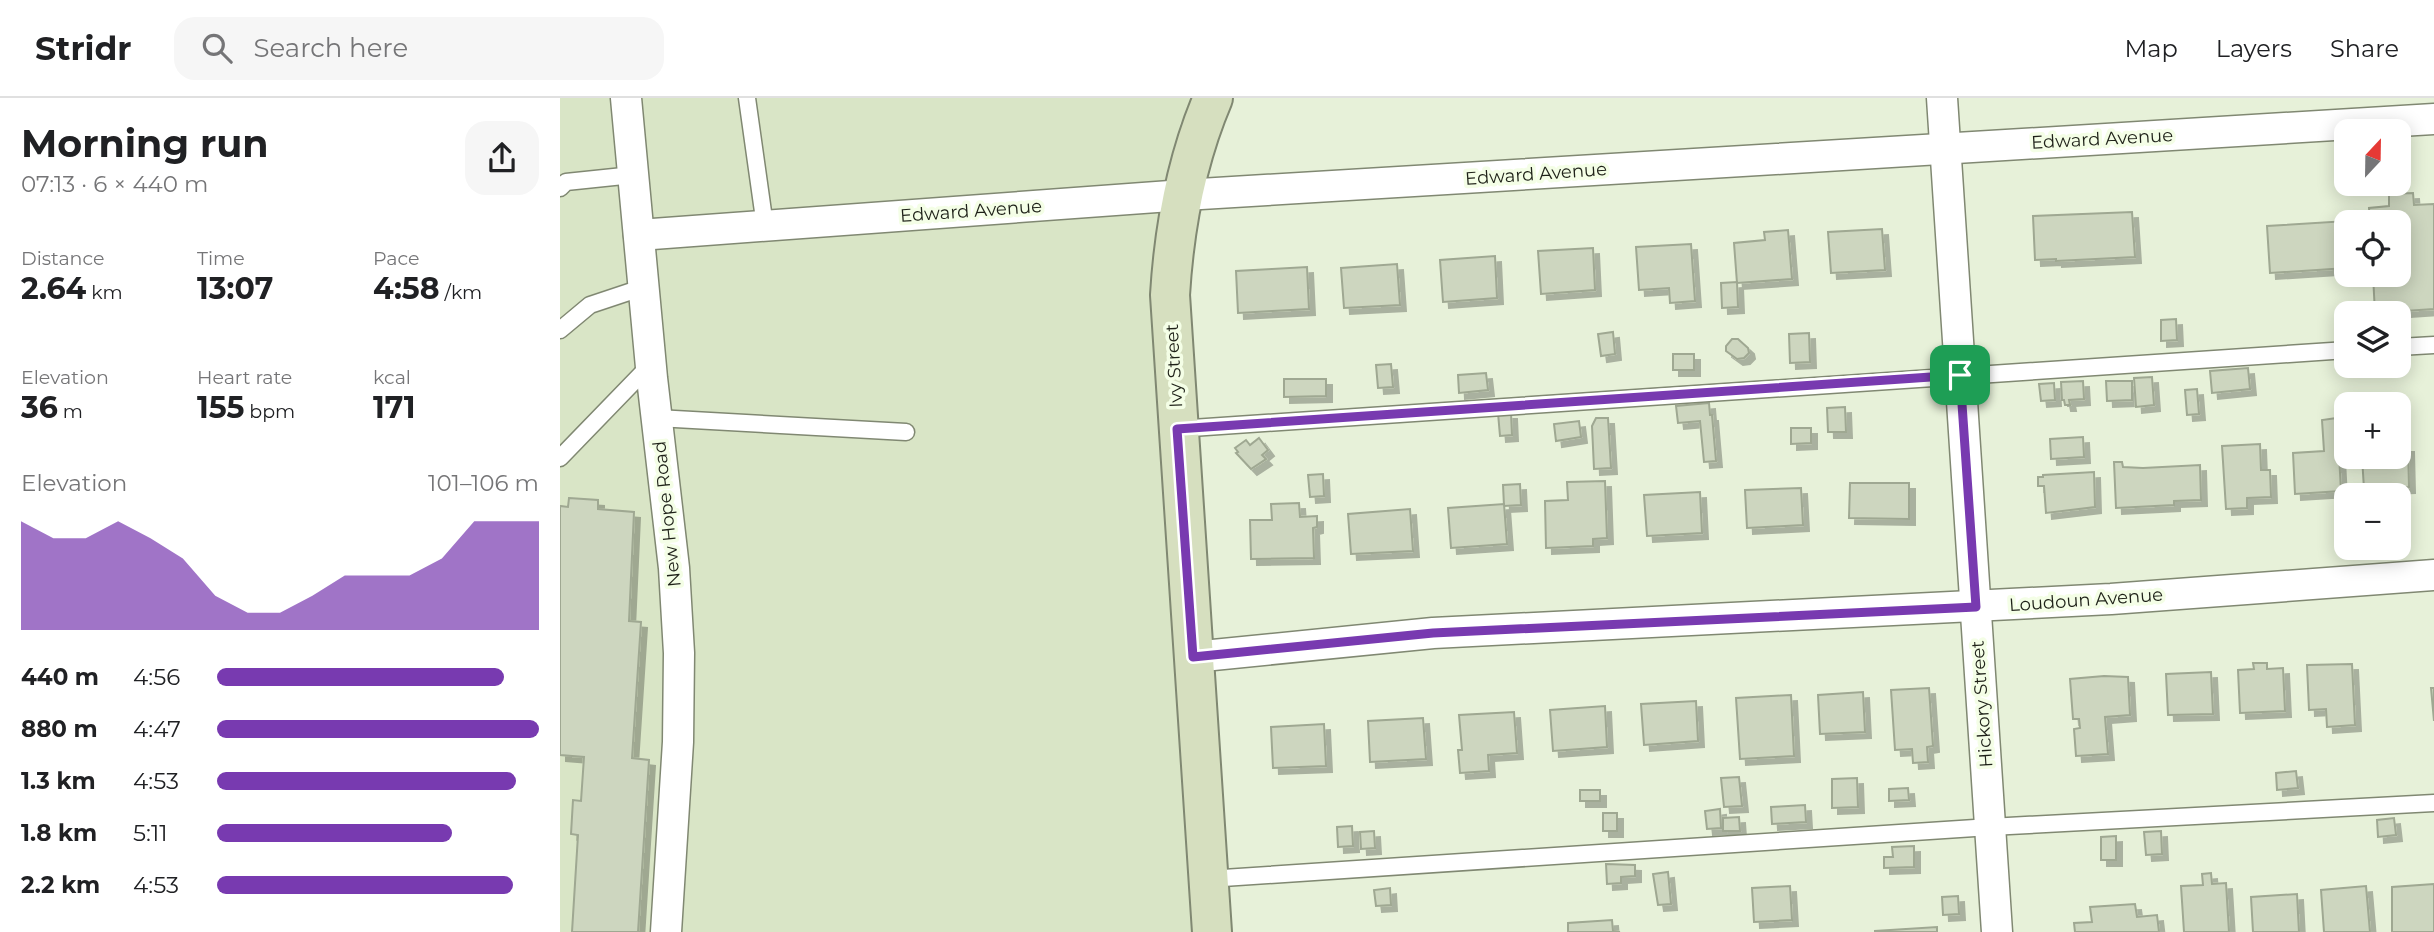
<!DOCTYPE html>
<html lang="en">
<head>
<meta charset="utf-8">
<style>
  :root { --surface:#fff; --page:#f6f6f6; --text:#202124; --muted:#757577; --line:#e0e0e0; --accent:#783ab0 }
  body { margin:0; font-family:Montserrat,sans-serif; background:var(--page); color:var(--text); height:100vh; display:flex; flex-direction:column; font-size:26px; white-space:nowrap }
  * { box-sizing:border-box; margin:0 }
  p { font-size:23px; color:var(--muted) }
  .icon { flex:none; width:38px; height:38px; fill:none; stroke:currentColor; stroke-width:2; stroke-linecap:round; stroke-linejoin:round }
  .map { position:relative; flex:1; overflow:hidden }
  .panel { display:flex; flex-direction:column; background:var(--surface); width:560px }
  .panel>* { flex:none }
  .needle { width:46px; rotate:22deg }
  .controls { position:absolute; left:1774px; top:21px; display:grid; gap:14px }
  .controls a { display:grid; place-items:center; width:77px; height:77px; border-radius:14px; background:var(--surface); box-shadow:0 4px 18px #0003; font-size:35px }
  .pin { position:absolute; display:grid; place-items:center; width:60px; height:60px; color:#fff; margin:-30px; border-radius:14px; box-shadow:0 4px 10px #0006 }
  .round { display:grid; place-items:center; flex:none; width:74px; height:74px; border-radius:21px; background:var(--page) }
  .head { display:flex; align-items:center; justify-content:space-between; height:119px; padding:0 21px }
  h1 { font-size:38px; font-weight:700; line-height:52px }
  .figures { display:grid; grid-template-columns:repeat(3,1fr); gap:10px; height:119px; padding:7px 21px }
  .figures div { display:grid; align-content:center }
  .figures b { font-size:30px; font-weight:700 }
  .figures small { font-size:19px; font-weight:400 }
  .figures p { font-size:19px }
  .chart { height:196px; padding:14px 21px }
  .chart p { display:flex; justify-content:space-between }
  .chart svg { width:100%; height:126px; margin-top:7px; fill:var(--accent); opacity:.7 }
  ul { padding:0 21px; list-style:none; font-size:23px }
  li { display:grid; grid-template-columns:112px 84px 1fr; align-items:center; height:52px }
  li i { height:18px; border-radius:9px; background:var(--accent) }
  header { display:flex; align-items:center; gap:42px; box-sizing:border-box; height:98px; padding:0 35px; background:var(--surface); border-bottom:2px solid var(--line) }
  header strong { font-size:33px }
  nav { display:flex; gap:38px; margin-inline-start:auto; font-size:24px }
  .search { width:490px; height:63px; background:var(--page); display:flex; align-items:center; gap:18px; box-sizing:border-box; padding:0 24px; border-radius:21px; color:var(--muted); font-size:26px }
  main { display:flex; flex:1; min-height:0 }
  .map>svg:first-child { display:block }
</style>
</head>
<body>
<header>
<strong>Stridr</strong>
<div class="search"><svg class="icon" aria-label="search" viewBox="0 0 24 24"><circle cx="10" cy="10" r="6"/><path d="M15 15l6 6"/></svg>Search here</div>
<nav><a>Map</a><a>Layers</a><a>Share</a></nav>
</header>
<main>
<section class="panel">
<div class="head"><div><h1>Morning run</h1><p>07:13 · 6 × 440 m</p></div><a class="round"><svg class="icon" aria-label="share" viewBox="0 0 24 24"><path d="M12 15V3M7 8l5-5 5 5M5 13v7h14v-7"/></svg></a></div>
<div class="figures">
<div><p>Distance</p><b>2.64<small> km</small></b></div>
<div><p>Time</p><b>13:07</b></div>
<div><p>Pace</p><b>4:58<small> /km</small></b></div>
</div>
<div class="figures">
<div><p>Elevation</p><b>36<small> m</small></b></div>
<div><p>Heart rate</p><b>155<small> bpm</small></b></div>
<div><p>kcal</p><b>171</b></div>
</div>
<div class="chart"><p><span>Elevation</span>101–106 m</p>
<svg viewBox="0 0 160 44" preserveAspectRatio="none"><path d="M0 44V6L10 12L20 12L30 6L40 12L50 19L60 32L70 38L80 38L90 32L100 25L110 25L120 25L130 19L140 6L150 6L160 6V44z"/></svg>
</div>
<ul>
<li><b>440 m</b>4:56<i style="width:89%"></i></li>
<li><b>880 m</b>4:47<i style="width:100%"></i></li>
<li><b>1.3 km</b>4:53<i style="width:93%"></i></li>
<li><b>1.8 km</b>5:11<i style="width:73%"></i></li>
<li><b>2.2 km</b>4:53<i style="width:92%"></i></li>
</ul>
</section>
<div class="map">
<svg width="1874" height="834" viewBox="0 0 1874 834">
  <defs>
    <filter id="shadow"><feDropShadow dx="6" dy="6" stdDeviation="0" flood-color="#0004"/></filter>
  </defs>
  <rect width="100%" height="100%" fill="#e7f1d9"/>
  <!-- built -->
  <path fill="#d9e5c6" d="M0,0h633l-13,26 -27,178 40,630h-633z"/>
  <!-- building -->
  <g fill="#cdd6bf" stroke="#9fa892" stroke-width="2" filter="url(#shadow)">
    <path d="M1853,95l1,12 20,-1v105l-59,4 -2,-38h26v-53h-37h8l-1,-14 20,-2v-12z"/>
    <path d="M1572,114l3,45 -79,4v-2l-21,1 -2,-44z"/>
    <path d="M1787,123v47l-77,5 -3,-47z"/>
    <path d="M1322,131l3,41 -54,3 -3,-41z"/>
    <path d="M1228,132l4,49 -55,4 -3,-40 31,-3 -1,-8z"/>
    <path d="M1131,146l4,57 -25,2 -1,-15 -30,2 -3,-43z"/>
    <path d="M1033,150l2,42 -54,4 -3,-43z"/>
    <path d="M935,158l2,42 -54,4 -3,-42z"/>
    <path d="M837,166l3,41 -56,3 -3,-40z"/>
    <path d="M747,169l2,42 -71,4 -2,-42z"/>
    <path d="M1177,184l1,25 -16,1 -1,-25z"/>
    <path d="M1616,221l1,21 -16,1v-21z"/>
    <path d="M1053,234l2,22 -14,2 -3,-22z"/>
    <path d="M1249,235l1,29 -20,1 -1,-29z"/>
    <path d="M1172,241h6l10,9 1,5 -5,5 -7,1 -11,-8v-5z"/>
    <rect x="1113" y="256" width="21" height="16"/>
    <path d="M831,266l2,23 -15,1 -2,-23z"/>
    <path d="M1688,270l2,21 -38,4 -2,-22z"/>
    <path d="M926,275l2,17 -29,3 -1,-18z"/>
    <path d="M1592,279l2,28 -18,2 -2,-29z"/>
    <path d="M724,281h42v17l-42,1z"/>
    <path d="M1523,283l1,18 -15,1 1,5h-5l-1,-5h-2l-1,-18z"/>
    <path d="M1546,283h26v19l-25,1z"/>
    <path d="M1494,285l1,17 -14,1 -2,-17z"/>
    <path d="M1637,291l2,25 -12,1 -2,-25z"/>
    <path d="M1149,305l1,12h2l4,46 -12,1 -4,-41 -22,2 -2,-17z"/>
    <path d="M1285,309l1,25h-18l-1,-24z"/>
    <path d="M938,315h13l1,22 -12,1z"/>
    <path d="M1036,320h12l3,50 -17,1 -2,-43z"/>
    <path d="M1777,320l4,73 -46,3 -2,-41 31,-2 -2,-31z"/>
    <path d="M1019,323l2,16 -25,4 -2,-17z"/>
    <path d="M1231,330h20v15l-20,1z"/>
    <path d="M1523,339l1,20 -33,2 -1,-20z"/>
    <path d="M699,340l9,12 -6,5 4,4 -15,10 -15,-16 2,-1 -3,-4 11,-8 4,5z"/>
    <path d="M1700,346l1,26h9l1,27 -24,1v10l-21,1 -4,-63z"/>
    <path d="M1839,348h9l1,41 -45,2 -2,-32h37z"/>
    <path d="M1554,364h8l1,5 20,1 57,-3 1,35 -27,1v4l-58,3z"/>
    <path d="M1534,374l1,35 -49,6 -2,-27h-6v-9h5v-2z"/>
    <path d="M763,376l1,22 -14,1 -2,-22z"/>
    <path d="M1045,383l2,57 -14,1v7l-47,2 -1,-47 23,-1 -1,-18z"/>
    <path d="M1290,385h59v36l-60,-1z"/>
    <path d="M960,386l1,21 -17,1 -1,-21z"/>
    <path d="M1241,390l2,37 -56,3 -2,-38z"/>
    <path d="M1140,394l2,41 -55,3 -3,-41z"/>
    <path d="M9,400l29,2v9l36,3 -5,109 12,1 -9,136 17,2 -11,172h-66l6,-97 -7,-1 2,-34 8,1 3,-44 -24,-2v-249l8,1z"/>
    <path d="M739,405l1,14 17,-1v11l-4,1 1,30 -63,1 -1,-39h22l-1,-16z"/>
    <path d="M944,406l3,40 -56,4 -3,-40z"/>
    <path d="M850,411l3,42 -62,3 -3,-40z"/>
    <path d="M1693,565h14v6l16,-1 2,43 -45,2 -2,-43 16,-1z"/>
    <path d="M1792,566l3,61 -28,2 -1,-18 -17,1 -2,-45z"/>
    <path d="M1651,574l2,42 -45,1 -2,-41z"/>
    <path d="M1544,578l24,1 2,38 -25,2 3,37 -32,2 -2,-27 6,-1 -1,-9h-6l-3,-40z"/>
    <path d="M1369,590l4,58 -6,1 1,15 -15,1 -1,-14 -17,1 -4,-60z"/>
    <path d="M1871,590h3v33z"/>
    <path d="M1303,594l2,40 -45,2 -2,-39z"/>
    <path d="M1231,597l3,61 -54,3 -4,-61z"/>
    <path d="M1136,603l2,40 -54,4 -3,-41z"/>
    <path d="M1045,608l2,41 -54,4 -3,-41z"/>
    <path d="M954,614l3,41 -29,2 1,16 -29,2 -2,-23h4l-3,-35z"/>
    <path d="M863,620l3,41 -56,3 -2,-41z"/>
    <path d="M764,626l2,42 -53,2 -2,-41z"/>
    <path d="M1736,673l2,17 -21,2 -1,-17z"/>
    <path d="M1179,679l3,29 -18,1 -3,-29z"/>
    <path d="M1297,680l1,29 -26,1v-29z"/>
    <path d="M1348,690l1,12 -20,1v-12z"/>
    <rect x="1020" y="692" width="20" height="11"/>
    <path d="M1245,707l1,17 -34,2 -1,-17z"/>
    <path d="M1160,711l1,19 -14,1 -2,-18z"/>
    <rect x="1043" y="715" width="14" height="18"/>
    <path d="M1179,719l1,14h-17v-13z"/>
    <path d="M1834,720l2,17 -18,2 -1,-17z"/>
    <path d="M792,728l1,20 -15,1 -1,-20z"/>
    <path d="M814,733l1,17 -14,1 -1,-17z"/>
    <path d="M1601,733l1,23 -16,1 -2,-23z"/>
    <path d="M1556,738v24h-15v-23z"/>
    <path d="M1354,748v21l-30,1v-11h9l-1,-10z"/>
    <path d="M1046,766l29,1v11l-14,1v6l-14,1z"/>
    <path d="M1108,774l3,32 -13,1 -5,-31z"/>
    <path d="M1651,775l1,11 14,-1 3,49h-45l-3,-46 22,-1 -1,-11z"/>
    <path d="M1874,786v48h-42v-45z"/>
    <path d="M1230,788l2,34 -38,2 -2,-34z"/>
    <path d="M1806,788l4,46h-46l-3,-42z"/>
    <path d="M830,790l1,17 -15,1 -2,-16z"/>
    <path d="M1737,796l2,38h-46l-2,-35z"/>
    <path d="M1398,798l1,18 -16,1 -1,-18z"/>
    <path d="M1575,806l2,13 20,-2 2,17h-84l-1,-9 18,-1 -2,-15z"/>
    <path d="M1052,822l1,11 7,1h-52v-9z"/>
    <path d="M1377,829v5h-62v-1z"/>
  </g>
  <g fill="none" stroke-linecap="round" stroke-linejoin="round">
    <defs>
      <g id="service">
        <path d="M187,0l18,128"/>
        <path d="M0,90l6,-6 67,-7"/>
        <path d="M0,232l30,-25 54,-18"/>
        <path d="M1839,249l35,-2"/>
        <path d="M97,320l249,14"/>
        <path d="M617,331l1170,-79"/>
        <path d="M0,360l91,-94"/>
        <path d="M648,781l782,-52 444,-24"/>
      </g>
      <g id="minor">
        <path d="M66,0l26,280 22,190 5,85 -1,89 -12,190"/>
        <path d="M1382,0l55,834"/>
        <path d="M79,137l545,-40 1250,-76"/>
        <path d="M633,559l240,-24 678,-34 323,-24"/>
      </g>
      <path id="secondary" d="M652,834l-42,-637c4,-66 17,-136 43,-197"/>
    </defs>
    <!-- service casing -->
    <use href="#service" stroke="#808872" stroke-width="19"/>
    <!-- minor casing -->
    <use href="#minor" stroke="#808872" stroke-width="33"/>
    <!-- secondary casing -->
    <use href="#secondary" stroke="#808872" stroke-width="42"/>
    <!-- service -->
    <use href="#service" stroke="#fff" stroke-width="16"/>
    <!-- minor -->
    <use href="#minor" stroke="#fff" stroke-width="30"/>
    <!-- secondary -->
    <use href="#secondary" stroke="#d6dfbf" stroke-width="38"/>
  </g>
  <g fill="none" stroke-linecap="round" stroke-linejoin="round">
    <defs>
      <path id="route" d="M1400,277l16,232 -543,26 -240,24 -16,-228z"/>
    </defs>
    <!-- route casing -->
    <use href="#route" stroke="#fff" stroke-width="14"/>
    <!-- route -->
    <use href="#route" stroke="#783ab0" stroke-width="9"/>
  </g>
  <g text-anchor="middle" stroke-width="7" stroke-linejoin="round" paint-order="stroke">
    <!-- street labels -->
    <g font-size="18" fill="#1e2118" stroke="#f4fee6">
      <text transform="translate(1542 41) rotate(-3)" y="6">Edward Avenue</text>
      <text transform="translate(976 76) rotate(-4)" y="6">Edward Avenue</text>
      <text transform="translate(411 113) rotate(-4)" y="6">Edward Avenue</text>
      <text transform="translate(614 268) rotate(-93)" y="6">Ivy Street</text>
      <text transform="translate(107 416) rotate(-96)" y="6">New Hope Road</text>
      <text transform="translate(1526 502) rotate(-4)" y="6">Loudoun Avenue</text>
      <text transform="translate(1422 606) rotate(-94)" y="6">Hickory Street</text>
    </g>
  </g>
</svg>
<div class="controls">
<a><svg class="needle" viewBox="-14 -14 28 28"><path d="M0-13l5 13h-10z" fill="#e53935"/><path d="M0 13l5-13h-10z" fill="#757577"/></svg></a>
<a><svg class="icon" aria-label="locate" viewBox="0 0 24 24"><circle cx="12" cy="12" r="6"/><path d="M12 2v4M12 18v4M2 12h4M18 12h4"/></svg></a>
<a><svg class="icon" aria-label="layers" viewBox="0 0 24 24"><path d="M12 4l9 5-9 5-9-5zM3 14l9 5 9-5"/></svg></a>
<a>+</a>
<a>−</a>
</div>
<div class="pin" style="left:1400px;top:277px;background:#1e9e55"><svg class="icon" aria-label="arrive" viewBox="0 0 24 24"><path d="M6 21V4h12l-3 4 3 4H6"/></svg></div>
</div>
</main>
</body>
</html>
